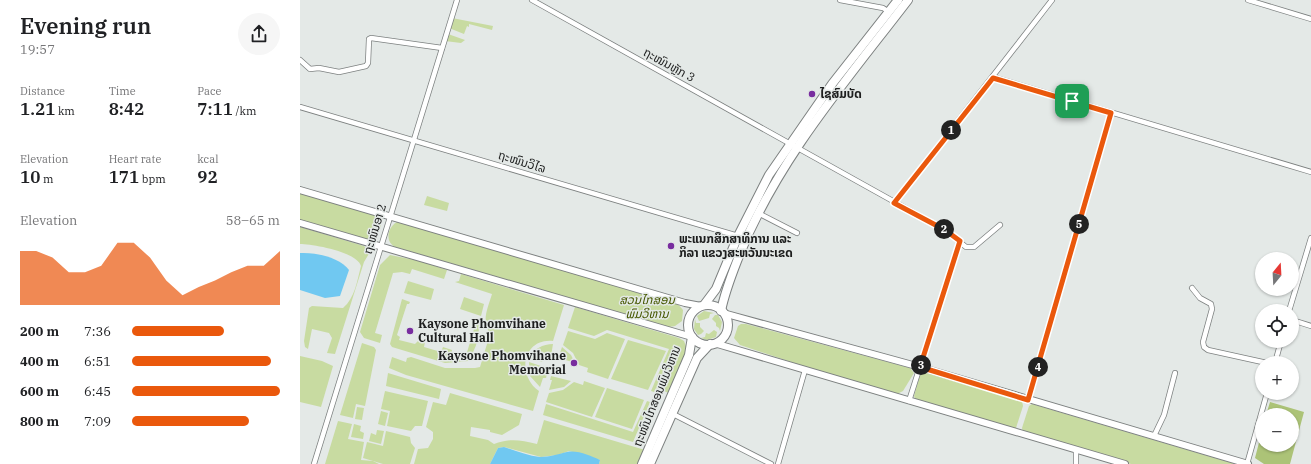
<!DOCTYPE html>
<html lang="en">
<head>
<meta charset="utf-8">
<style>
  :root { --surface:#fff; --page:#f6f6f6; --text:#202124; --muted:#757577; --accent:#ea580c }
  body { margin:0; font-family:"IBM Plex Serif","Noto Sans Lao",serif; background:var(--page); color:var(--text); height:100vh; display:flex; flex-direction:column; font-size:15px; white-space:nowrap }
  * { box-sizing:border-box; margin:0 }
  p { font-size:13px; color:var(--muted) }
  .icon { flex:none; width:22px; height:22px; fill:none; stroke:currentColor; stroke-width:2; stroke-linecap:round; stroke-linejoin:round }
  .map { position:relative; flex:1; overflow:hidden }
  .details { display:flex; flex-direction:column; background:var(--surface); width:300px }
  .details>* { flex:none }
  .needle { width:26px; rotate:18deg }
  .controls { position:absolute; left:955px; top:252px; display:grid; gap:8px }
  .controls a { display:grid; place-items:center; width:44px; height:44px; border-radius:50%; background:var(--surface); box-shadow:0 1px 3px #0004; font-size:20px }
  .pin { position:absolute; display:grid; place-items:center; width:34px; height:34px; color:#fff; margin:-17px; border-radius:8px; box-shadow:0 2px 6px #0006 }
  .km { position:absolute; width:20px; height:20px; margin:-10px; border-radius:50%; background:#222; color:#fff; font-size:11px; line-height:20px; text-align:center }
  .round { display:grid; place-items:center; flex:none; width:42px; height:42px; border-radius:21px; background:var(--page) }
  .headline { display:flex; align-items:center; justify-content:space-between; height:68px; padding:0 20px }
  h1 { font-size:22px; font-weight:600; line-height:30px }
  .stats { display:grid; grid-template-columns:repeat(3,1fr); gap:6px; height:68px; padding:4px 20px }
  .stats div { display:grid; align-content:center }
  .stats b { font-size:17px; font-weight:600 }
  .stats small { font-size:11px; font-weight:400 }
  .stats p { font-size:11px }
  .chart { height:112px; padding:8px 20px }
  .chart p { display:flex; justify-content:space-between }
  .chart svg { width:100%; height:72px; margin-top:4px; fill:var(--accent); opacity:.7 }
  ul { padding:0 20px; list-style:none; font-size:13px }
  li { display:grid; grid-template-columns:64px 48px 1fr; align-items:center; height:30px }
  li i { height:10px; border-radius:5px; background:var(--accent) }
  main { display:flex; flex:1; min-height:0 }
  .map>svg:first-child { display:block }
</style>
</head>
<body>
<main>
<section class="details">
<div class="headline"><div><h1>Evening run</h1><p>19:57</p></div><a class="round"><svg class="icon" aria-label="share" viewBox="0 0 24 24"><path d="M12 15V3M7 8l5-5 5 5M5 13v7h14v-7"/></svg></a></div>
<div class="stats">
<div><p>Distance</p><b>1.21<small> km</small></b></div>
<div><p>Time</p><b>8:42</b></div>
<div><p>Pace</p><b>7:11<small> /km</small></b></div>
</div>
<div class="stats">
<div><p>Elevation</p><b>10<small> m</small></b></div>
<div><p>Heart rate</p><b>171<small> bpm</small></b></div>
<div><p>kcal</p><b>92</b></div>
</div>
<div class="chart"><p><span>Elevation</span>58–65 m</p>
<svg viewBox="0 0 160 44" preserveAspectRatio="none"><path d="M0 44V11L10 11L20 15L30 24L40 24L50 20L60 6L70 6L80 15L90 29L100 38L110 33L120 29L130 24L140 20L150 20L160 11V44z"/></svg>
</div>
<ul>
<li><b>200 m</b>7:36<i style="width:62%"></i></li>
<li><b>400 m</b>6:51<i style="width:94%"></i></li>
<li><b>600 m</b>6:45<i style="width:100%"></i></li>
<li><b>800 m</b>7:09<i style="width:79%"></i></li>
</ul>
</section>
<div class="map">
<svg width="1011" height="464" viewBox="0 0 1011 464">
  <rect width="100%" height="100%" fill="#e4e9e7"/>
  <!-- green -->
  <g fill="#c8dba1">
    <path d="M152,18l41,8 -1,4 -23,-6v3l-2,-1 -3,8 -15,-6z"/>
    <path d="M148,34l17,6 -4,3 -16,-2z"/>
    <path d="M0,193l75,22c12,7 4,24 -9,24l-66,-19z"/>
    <path d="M127,196l22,7 -2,8 -23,-6z"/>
    <path d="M97,222l280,81 6,7 -1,11 -7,5 -6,1 -274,-80c-10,-6 -8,-19 2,-25z"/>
    <path d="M0,227l64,19 6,6 -6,10 -29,92 -8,-1 5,-15 -3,-5 -17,-4 -4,20 -3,-2 -1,-6 5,-33 3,-2 31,2c12,-10 14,-27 18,-42 -4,-14 -48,-22 -61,-22z"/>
    <path d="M90,255l30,6 27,9 -3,9 -32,-10 -2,5 -8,-2 -9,1 -18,60 7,2 -2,8 -16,-5 -4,-6 20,-67z"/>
    <path d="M161,274l103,31 -11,36c-30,-3 -37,34 -14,50l-6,20 -127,-36 -17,-7 3,-11 14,5 1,-4 4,-1 34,11h30l5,-1 10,-33c-9,-14 -2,-26 2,-40l-37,-12 4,-1z"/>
    <path d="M108,281l26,8 -3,11 -27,-7z"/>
    <path d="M164,297l20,7 -3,12 -21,-7z"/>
    <path d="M102,299l8,3 -1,2h-2l-10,31 3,2 -1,3 16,4 4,-4 6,2 -1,5 17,5 2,-5 9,3 -1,5 14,4 12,-40c5,14 -1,30 -9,42l-23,2 -53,-16 -2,-3z"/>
    <path d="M275,307l104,31 5,3 3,8 -18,44 -13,-5 -2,4 -3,-1 18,-42 -62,-19 -13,6 -26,-8z"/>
    <path d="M404,311l10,2 -4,1 -1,4 -10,3 -2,-5z"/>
    <path d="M415,315h3l4,7 -2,9 -1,-3 -3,-2v-3l-4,-4z"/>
    <path d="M395,319l1,4h4v4l4,4 -3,3 -3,1 -4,-6z"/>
    <path d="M441,324h5l164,44 4,5 -11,18 -6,3 -79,-23 -78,-26 -6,-7 4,-12z"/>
    <path d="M414,330l3,2 -1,5 -9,3 -6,-2 4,-1 1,-4 3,1z"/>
    <path d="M268,331l27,8 12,-6 18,6 -17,40 -21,-7 1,-4 -9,-3 -6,-12 -10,-8z"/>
    <path d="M328,340l38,11 -18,39 -37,-11z"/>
    <path d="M62,343l12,4 2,3 -11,56 -9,-2 -3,14 -13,-3z"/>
    <path d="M253,344l-2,12 -6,-2 -3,8 -12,-4c3,-9 13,-14 23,-14z"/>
    <path d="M262,347l9,8 4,8 -19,-6 1,-2 2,1z"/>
    <path d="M0,356l22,5 11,5 -12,41 -21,-5z"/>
    <path d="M229,362l12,4 -2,6 8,2 -1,4h-3l-3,9 -10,-11z"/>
    <path d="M625,372l97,29 1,5 -7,22 -2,1 -98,-29 -2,-4 6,-21z"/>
    <path d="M88,373l53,16 -2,10 -53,-13z"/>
    <path d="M251,376l20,5 -7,6 -15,3 3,-10h-2z"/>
    <path d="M284,381l21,7 -13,29 -46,-15 3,-9 14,-3 11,-8 9,3z"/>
    <path d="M307,388l37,12 -12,29 -37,-12z"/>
    <path d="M85,391l43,10 -6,25h-7l-4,5 -24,-5 3,-15 -9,-2z"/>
    <path d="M150,393l72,21 -3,11 -17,10 -12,-3v-2l-19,-3 -1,9 18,4 6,4c16,-6 26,-4 43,0l7,-24 101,30 -6,14h-40l1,-4 -31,-9 -11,4 -17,2 -37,-10 -6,1 -8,16h-76l4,-15 10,-1 5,-9v-7l-7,-5 7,-25 13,3z"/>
    <path d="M347,401l3,1 -17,40 -90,-27 3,-11 87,28z"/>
    <path d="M732,404l203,60h-104l-108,-32 -1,-4 7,-22z"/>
    <path d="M57,407l7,1 -2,12 -7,-1z"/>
    <path d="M81,411l7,2 -3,13 -7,-2z"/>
    <path d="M38,421l14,3 -4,15 16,3 -3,18 12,1 6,3h-54z"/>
    <path d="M54,424l7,2 -1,5 4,2 -1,6 -12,-2z"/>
    <path d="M77,430l7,1 -3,13 -12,-3 2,-8 5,2z"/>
    <path d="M86,431l24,6 1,6 4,5 -5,16h-27l-20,-6 4,-16 16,4z"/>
  </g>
  <!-- forest -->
  <path fill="#acc377" d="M970,402l34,10 -14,52h-26l-9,-6 7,-27v14h30v-30h-26z"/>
  <!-- water -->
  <g fill="#70c8f1">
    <path d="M0,253c17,-1 40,5 49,17l-9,26 -15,2 -25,-8z"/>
    <path d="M204,447c12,4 24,9 36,10 10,0 18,-3 27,-5 11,-2 24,4 33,8l-1,4h-109l8,-16z"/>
  </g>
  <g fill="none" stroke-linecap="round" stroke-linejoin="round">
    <defs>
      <g id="street">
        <path d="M232,0l413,230 21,17h8l26,-22"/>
        <path d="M540,0l43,8 6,4"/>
        <path d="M948,0l63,19"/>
        <path d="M0,60l10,9 9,-1 20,4 27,-6 2,-3 1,-24 2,-1 71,10"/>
        <path d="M693,77l318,95"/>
        <path d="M0,107l438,129"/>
        <path d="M594,203l158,-203"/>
        <path d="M458,213l39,20"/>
        <path d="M892,288l8,10 11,6 1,5 -9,33 1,5 4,3 59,13"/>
        <path d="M989,311l22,-73"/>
        <path d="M992,320l19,6"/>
        <path d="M975,363l6,-22"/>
        <path d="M728,400l83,-287"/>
        <path d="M609,401l51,-160"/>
        <path d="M373,414l98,50"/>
        <path d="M854,436l10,-21 11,-42"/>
        <path d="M14,464l143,-464"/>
        <path d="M478,464l27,-94"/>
        <path d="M776,464v-14"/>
        <path d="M947,464l20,-71"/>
      </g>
      <g id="secondary">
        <path d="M0,190l385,113 16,3"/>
        <path d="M0,223l392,114"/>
        <path d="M423,313l197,54 328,97"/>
        <path d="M414,343l411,121"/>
      </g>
      <g id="highway">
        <path d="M404,305l12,-16 22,-53 31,-61 63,-91 66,-84"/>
        <circle cx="408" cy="325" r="20"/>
        <path d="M421,311c4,-20 11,-37 18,-55 38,-96 107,-175 169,-256"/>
        <path d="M342,464l47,-109 3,-18"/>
        <path d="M350,464l47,-106 13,-14"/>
      </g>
    </defs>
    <!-- street casing -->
    <use href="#street" stroke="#7d8180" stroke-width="6"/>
    <!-- secondary casing -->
    <use href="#secondary" stroke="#7d8180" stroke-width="8"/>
    <!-- highway casing -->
    <use href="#highway" stroke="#7d8180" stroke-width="10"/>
    <!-- street -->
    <use href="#street" stroke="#fff" stroke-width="4.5"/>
    <!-- secondary -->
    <use href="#secondary" stroke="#fff" stroke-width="6"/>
    <!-- highway -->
    <use href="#highway" stroke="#fff" stroke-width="8"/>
  </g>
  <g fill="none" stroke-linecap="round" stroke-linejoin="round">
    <defs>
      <path id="route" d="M693,78l118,35 -83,287 -108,-33 40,-126 -15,-11 -51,-27z"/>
    </defs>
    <!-- route casing -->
    <use href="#route" stroke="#fff" stroke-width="8"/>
    <!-- route -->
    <use href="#route" stroke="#ea580c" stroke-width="5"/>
  </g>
  <!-- markers -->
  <g fill="#782d9f" stroke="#e4e9e7" stroke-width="1.5">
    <circle cx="512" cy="94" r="4"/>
    <circle cx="371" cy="246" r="4"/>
    <circle cx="110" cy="331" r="4"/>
    <circle cx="274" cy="363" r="4"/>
  </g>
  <g text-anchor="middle" stroke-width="3" stroke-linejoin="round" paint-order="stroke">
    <!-- street labels -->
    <g font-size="12" fill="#1d1e1e" stroke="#e4e9e7">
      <text transform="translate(369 65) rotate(29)" y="4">ຖະໜົນຫຼັກ 3</text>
      <text transform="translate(222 162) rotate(17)" y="4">ຖະໜົນວິໄລ</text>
      <text transform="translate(75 229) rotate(-73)" y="4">ຖະໜົນອາ 2</text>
      <text transform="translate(357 396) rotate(-68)" y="4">ຖະໜົນໄກສອນພົມວິຫານ</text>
    </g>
    <!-- poi labels -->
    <g font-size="12" font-weight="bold" fill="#1d1e1e" stroke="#e4e9e7" text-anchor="start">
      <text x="520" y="98">ໄຊສົມບັດ</text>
      <text x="379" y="243">ພະແນກສຶກສາທິການ ແລະ<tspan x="379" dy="14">ກິລາ ແຂວງສະຫວັນນະເຂດ</tspan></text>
      <text x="118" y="328">Kaysone Phomvihane<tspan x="118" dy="14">Cultural Hall</tspan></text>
      <text x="266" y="360" text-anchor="end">Kaysone Phomvihane<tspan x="266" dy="14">Memorial</tspan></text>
    </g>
    <!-- park labels -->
    <g font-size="12" font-style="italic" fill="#465800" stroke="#e4e9e7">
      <text x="347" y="304">ສວນໄກສອນ<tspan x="347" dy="14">ພົມວິຫານ</tspan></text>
    </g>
  </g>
</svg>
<div class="controls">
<a><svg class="needle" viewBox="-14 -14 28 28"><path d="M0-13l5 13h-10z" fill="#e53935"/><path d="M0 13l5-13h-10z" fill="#757577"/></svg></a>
<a><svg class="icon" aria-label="locate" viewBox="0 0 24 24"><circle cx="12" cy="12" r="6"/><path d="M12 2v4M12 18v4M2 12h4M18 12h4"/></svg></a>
<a>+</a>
<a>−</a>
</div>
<div class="pin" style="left:772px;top:101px;background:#1e9e55"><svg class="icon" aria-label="arrive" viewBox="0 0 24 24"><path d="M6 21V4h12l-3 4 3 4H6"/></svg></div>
<b class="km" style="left:651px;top:130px">1</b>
<b class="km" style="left:644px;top:229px">2</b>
<b class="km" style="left:621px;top:365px">3</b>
<b class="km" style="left:738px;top:367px">4</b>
<b class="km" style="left:779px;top:224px">5</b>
</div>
</main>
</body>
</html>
